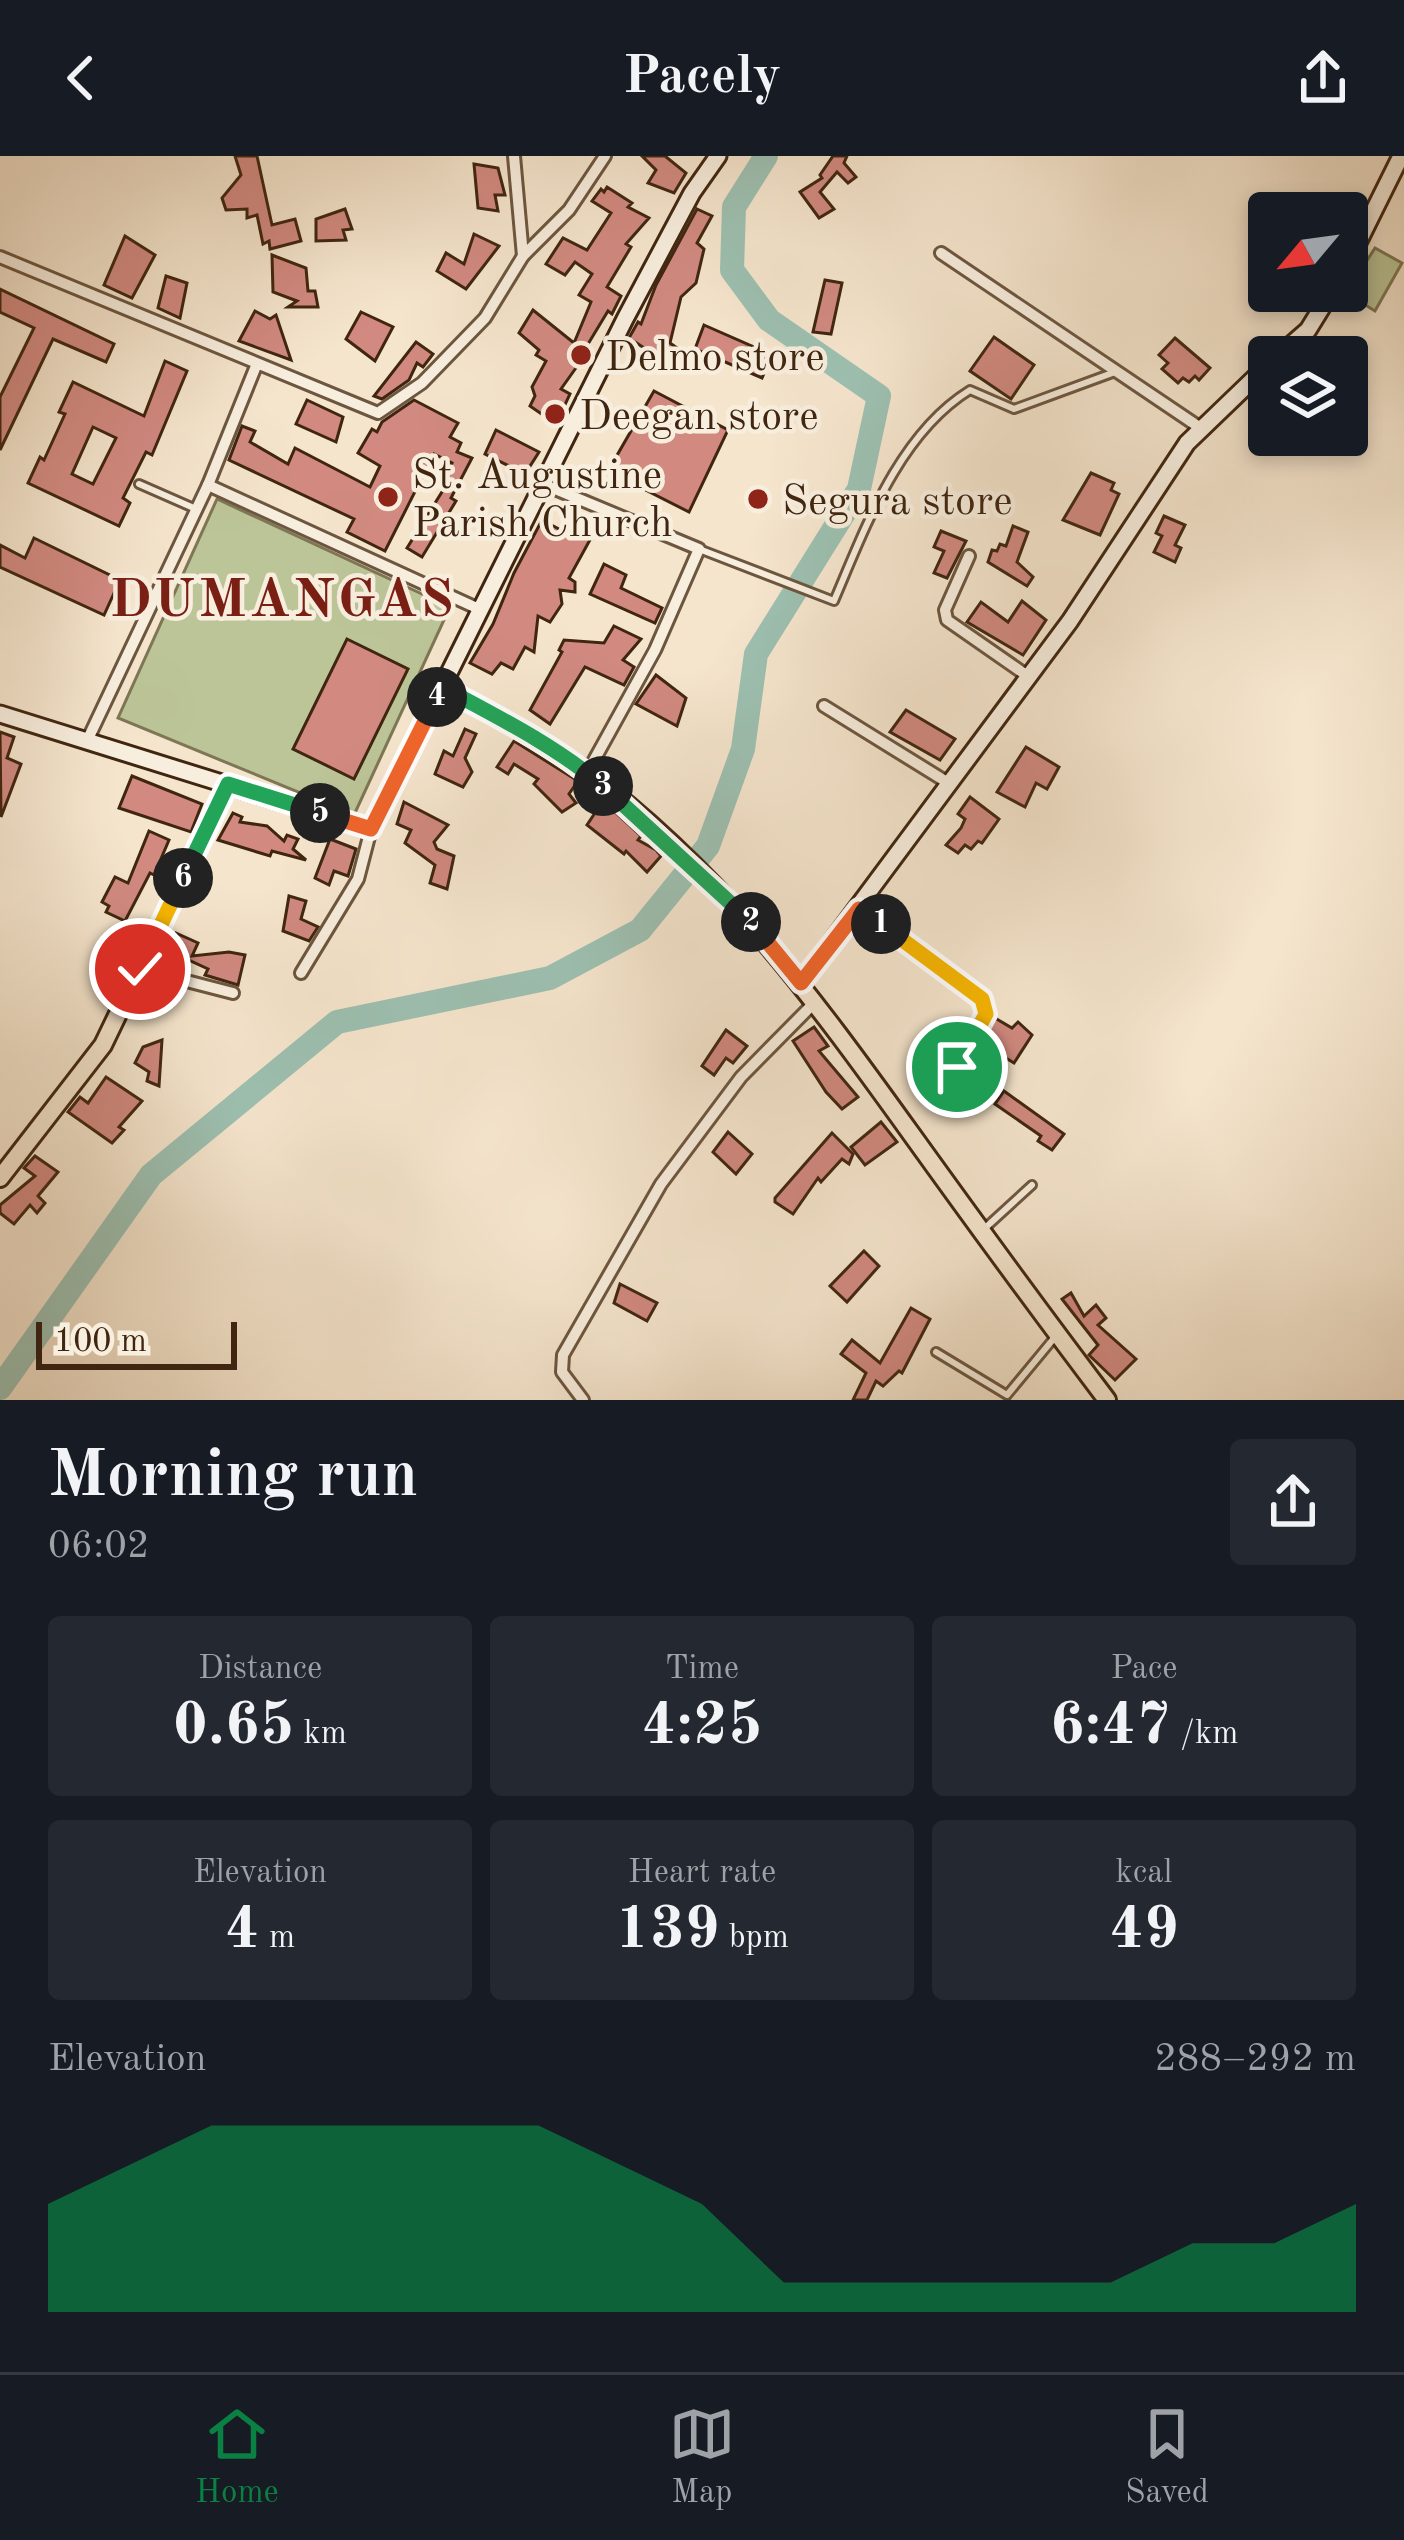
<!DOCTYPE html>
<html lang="en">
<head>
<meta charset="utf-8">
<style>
  :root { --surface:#171b24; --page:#242831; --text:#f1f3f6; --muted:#9ea1a6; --line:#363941; --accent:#0b8043 }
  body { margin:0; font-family:"Old Standard TT",serif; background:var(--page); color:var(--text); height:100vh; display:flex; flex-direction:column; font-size:45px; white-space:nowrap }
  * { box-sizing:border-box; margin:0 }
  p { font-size:39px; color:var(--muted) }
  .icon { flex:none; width:66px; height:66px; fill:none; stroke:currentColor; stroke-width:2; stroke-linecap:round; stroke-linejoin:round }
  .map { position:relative; height:1244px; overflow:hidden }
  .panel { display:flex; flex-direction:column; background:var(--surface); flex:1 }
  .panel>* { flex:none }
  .needle { width:78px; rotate:241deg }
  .buttons { position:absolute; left:1248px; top:36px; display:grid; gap:24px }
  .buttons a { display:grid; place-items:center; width:120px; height:120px; border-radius:12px; background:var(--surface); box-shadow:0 6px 18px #0003; font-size:60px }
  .scale { position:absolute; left:36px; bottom:30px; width:201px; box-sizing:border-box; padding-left:12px; border:6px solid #402610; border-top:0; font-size:33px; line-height:42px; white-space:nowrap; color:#402610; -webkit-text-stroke:9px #f8eede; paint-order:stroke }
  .pin { position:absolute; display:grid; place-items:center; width:102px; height:102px; color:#fff; margin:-51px; border:6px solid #fff; border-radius:50%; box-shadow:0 3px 12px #0007 }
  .km { position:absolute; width:60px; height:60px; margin:-30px; border-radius:50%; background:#222; color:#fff; font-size:33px; line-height:60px; text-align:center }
  .round { display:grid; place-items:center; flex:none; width:126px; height:126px; border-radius:12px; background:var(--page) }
  .head { display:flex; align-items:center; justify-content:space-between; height:204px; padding:0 48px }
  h1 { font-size:66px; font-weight:600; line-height:90px }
  .stats { display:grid; grid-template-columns:repeat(3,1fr); gap:18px; height:204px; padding:12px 48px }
  .stats div { display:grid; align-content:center; border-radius:12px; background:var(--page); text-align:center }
  .stats b { font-size:60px; font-weight:600 }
  .stats small { font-size:33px; font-weight:400 }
  .stats p { font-size:33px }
  .chart { height:336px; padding:24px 48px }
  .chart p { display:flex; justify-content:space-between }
  .chart svg { width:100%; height:216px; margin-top:12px; fill:var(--accent); opacity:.7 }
  header { display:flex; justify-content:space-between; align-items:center; height:156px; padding:0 48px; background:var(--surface); font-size:54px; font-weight:600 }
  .tab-bar { display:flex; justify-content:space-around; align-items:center; height:168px; border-top:3px solid var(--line); background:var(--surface); font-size:33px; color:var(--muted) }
  .tab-bar a { display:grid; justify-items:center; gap:6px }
  .tab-bar .selected { color:var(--accent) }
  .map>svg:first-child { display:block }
</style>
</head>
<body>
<header><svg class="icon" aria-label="back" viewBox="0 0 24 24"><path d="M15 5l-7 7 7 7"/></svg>Pacely<svg class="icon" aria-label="share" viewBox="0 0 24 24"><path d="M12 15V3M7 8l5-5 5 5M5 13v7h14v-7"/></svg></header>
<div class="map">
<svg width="1404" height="1244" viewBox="0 0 1404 1244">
  <rect width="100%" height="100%" fill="#f5e5cd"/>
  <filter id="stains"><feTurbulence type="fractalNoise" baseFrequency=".00167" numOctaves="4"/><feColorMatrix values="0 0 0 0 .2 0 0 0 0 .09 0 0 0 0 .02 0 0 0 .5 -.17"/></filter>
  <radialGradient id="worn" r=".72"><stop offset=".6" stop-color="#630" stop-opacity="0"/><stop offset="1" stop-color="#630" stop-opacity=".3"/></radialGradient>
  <!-- green -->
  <g fill="#bcc598" stroke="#7e7654" stroke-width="3">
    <path d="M1375,92l27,15 -27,48 -29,-18z"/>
    <path d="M217,343l233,108 -96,208 -236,-97z"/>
  </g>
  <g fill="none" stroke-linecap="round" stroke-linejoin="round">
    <!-- river -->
    <path stroke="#9dc0b1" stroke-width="24" d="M0,1232l151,-213 186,-153 213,-44 90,-48 68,-84 35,-97 13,-95 103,-165 20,-93 -110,-76 -37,-50 2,-63 32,-51"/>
  </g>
  <!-- building -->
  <g fill="#d18980" stroke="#402610" stroke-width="3" fill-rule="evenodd">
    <path d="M235,0h22l15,69 23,-6 6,22 -31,8 -1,-8 -6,3 -6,-29 -10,3v-9l-21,1 -4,-12 19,-23z"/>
    <path d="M642,0h23l21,17 -12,20 -26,-10 8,-13z"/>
    <path d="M833,0h14l-3,7 12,14 -8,6 -11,-11 -17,20 14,17 -15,9 -19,-26 22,-14 -2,-3z"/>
    <path d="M474,8l24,4 7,27h-10l3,16 -20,-3z"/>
    <path d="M607,31l25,16 -4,4 21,11 -23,26 5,3 -24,40 14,9 -9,18 -4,-3 -23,38 3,2 -27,38 9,5 -14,30 -26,-18 5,-10 -3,-9 14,-26 -10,-6 3,-5 -20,-17 14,-23 41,33 17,-41 -12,-7 13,-21 -17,-12 -10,13 -19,-11 17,-26 24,12 24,-37 -19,-12 9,-12 3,3z"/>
    <path d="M345,53l7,20 -9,1 3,10 -30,1v-22z"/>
    <path d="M697,53l15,7 -15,27 7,6 -8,34 -15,14 -11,46 10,7 -7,17 -44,-29 9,-16 3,2 15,-39z"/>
    <path d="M474,78l25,12 -33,43 -29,-18 9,-18 18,11z"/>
    <path d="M125,80l30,19 -23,43 -28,-13z"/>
    <path d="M272,99l34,13 2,23h7l3,16h-30l9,-6 -24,-9z"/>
    <path d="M166,120l21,7 -7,35 -22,-10z"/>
    <path d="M825,124l17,3 -11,51 -18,-2z"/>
    <path d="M0,133l114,55 -8,18 -53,-23 -53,111v-53l34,-69 -34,-16z"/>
    <path d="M255,155l15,8 6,-4 15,45 -52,-19z"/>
    <path d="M361,156l32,15 -18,34 -29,-22z"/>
    <path d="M704,169l68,30 -10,23 -67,-29z"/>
    <path d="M994,181l40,28 -23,34 -41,-28z"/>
    <path d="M1175,182l35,30 -11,12 -4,-4 -6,6 -6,-4 -5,5 -16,-14 6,-6 -9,-8z"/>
    <path d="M416,186l17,12 -10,13 -6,-4 -8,17 -27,19 -8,-3z"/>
    <path d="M165,205l22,10 -35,84 -6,-3 -23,46 7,5 -11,23 -91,-43 12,-26 4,3 21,-46 -6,-2 14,-30 71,34zM93,271l23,11 -23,46 -21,-10z"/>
    <path d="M654,235l74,39 -39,82 -81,-41z"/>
    <path d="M307,244l36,17 -7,25 -40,-18z"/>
    <path d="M414,244l44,23 -8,14 11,6 -4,9 15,6 -21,40 5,3 -34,56 -15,-9 38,-61 -4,-2 11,-22 -18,-9 -49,97 -38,-19 7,-13 -125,-59 13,-34 13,5 -5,11 38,22 7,-16 75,39 10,-21 -22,-13 14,-24 5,3 5,-10z"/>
    <path d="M496,274l43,22 -14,22 -40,-20z"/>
    <path d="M1091,317l23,10 -3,7 8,4 -19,41 -37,-15z"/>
    <path d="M1164,360l21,9 -10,20 6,3 -6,14 -21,-10 8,-16 -6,-3z"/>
    <path d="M583,363l14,8 -28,51 6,4v10l-15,-2 2,14 -12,18 -12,-6 -4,36 -9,-5 -12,22 -12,-6 -9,11 -22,-11 23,-39 21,-51 28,-53 32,17z"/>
    <path d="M1013,370l15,6 -11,30 16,15 -6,9 -39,-24 4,-12 5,1 3,-7 6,2z"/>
    <path d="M941,375l25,10 -19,37 -13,-5 10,-22 -10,-4z"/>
    <path d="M34,382l86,42 -16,35 -104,-48v-22l25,13z"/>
    <path d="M604,408l22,11 -5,13 41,20 -7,15 -65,-29z"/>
    <path d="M1022,445l24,19 -23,35 -56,-33 14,-20 27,20z"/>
    <path d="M614,470l27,13 -18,21 11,7 -10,18 -39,-18 -35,57 -20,-14 32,-58 -3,-2 5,-10 40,3z"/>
    <path d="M347,483l61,30 -54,110 -61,-30z"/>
    <path d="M656,519l30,23 -9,28 -41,-22z"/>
    <path d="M906,554l49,29 -15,21 -50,-28z"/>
    <path d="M465,573l11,5 -11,24 7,14 -9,15 -28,-13 9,-23 9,5z"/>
    <path d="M0,576l14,5 -7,21 14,6 -20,53z"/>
    <path d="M514,585l64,40 -9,13 7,9 -14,9 -28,-28 4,-5 -24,-15 -6,10 -11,-7z"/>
    <path d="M1026,591l33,20 -12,22 -11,-6 -11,24 -28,-15z"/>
    <path d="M132,620l70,28 -11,28 -72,-24z"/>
    <path d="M970,641l29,22 -17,24 -4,-2 -7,8 -6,-4 -7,8 -12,-8 15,-17 4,-9 -7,-5z"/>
    <path d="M603,645l38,35 -3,4 18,10 5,6 -14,16 -21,-21 -2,3 -37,-29z"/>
    <path d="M404,646l44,23 -14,17 3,7 17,7 -7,33 -17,-6 5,-18 -30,-22 6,-13 -14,-6z"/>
    <path d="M233,657l9,4 -2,5 27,4 17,15 3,-6 11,4 -5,10 13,11 -34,-9 -2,5 -52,-16z"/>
    <path d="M149,675l20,9 -15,35 -4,-2 -25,48 -19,-9 3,-6 -7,-4 13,-25 13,6z"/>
    <path d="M330,683l26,10 -8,27 -14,-5 -5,14 -14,-7z"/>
    <path d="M289,740l17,5 -5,18 17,8 -9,14 -26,-10z"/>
    <path d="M110,775l26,12 -11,24 -25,-12z"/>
    <path d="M176,777l22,10 -6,13 37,-4 16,3 -7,30 -33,-10 3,-6 -41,-19z"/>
    <path d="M995,862l17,10 6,-6 14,13 -18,28 -18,-11 4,-6 -16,-9z"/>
    <path d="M814,871l14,19 -9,5 39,46 -16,12 -16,-17 -33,-51z"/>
    <path d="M726,874l21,16 -14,17 -7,-5 -12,17 -12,-9z"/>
    <path d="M162,884l-3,46 -12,-5 2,-9 -14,-9 8,-16z"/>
    <path d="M106,921l36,24 -23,26 5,3 -12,13 -44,-31 12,-15 8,6z"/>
    <path d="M1004,935l60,43 -12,16 -14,-9 3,-5 -46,-32z"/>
    <path d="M881,966l16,20 -32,23 -14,-18z"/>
    <path d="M728,976l24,22 -16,20 -23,-22z"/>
    <path d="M832,977l21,21 -4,10 -7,-5 -21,23 -3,-4 -25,36 -18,-12v-4z"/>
    <path d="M35,1000l23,16 -20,24 7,7 -8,10 -7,-8 -16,19 -14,-11v-8l35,-29 -11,-8z"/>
    <path d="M864,1095l15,15 -32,36 -17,-16z"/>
    <path d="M620,1128l37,19 -10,18 -33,-18z"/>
    <path d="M1071,1137l13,23 12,-11 10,13 -8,7 38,34 -21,21 -26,-25 9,-10 -36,-46z"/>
    <path d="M911,1152l19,11 -28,54 -3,-2 -16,15 -7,-5 -9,19h-14l13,-27 -25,-19 11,-14 28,23z"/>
  </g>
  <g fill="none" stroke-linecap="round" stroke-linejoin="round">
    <defs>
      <g id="lane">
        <path d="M139,328l57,25"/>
        <path d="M699,393l135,52c32,-75 65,-167 136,-211l44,19 101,-37"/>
        <path d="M984,1073l48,-44"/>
        <path d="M936,1196l71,43 48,-58"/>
      </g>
      <g id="street">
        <path d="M514,0l9,100"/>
        <path d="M941,97l261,176"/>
        <path d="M0,101l378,156 44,-30 63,-65 38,-62 46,-46 36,-54"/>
        <path d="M543,328l156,65 -44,101 -68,123"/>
        <path d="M208,329l271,124"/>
        <path d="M969,400l-24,54 2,10 82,57"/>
        <path d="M824,550l126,78"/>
        <path d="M87,585l121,-256 48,-119"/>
        <path d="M859,753l123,90 4,15 -29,53"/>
        <path d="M140,813l93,24"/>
        <path d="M301,817l57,-94 13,-50"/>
        <path d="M583,1244l-21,-28 1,-17 98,-171 80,-107 74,-75"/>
      </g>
      <g id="secondary">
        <path d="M1347,109l54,-109"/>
        <path d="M1277,201l31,-27 24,-39"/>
        <path d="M442,531l183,-368 67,-126 26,-37"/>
        <path d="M0,558l228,71"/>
        <path d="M801,827l269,-362 117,-178 82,-79"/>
      </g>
      <path id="primary" d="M0,1022l103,-133 125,-260 143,44 71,-142c48,26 97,51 142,83 139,104 228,226 328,365 64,89 129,178 195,265"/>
    </defs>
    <!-- lane casing -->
    <use href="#lane" stroke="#6d563f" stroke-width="12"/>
    <!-- street casing -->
    <use href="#street" stroke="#6d563f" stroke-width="16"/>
    <!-- secondary casing -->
    <use href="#secondary" stroke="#402610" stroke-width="21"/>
    <!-- primary casing -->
    <use href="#primary" stroke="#402610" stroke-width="22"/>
    <!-- lane -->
    <use href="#lane" stroke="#f8eede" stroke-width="6"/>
    <!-- street -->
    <use href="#street" stroke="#f8eede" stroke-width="10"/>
    <!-- secondary -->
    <use href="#secondary" stroke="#f8eede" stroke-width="15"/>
    <!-- primary -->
    <use href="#primary" stroke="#f5e5cd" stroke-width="16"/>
  </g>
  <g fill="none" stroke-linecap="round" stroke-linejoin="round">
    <defs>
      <path id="split-1" d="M881,768l101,75 4,15 -29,53"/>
      <path id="split-2" d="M751,766l50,61 58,-74 22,15"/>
      <path id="split-3" d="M603,630l148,136"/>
      <path id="split-4" d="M437,541l5,-10c56,30 112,58 161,99"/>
      <path id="split-5" d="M320,657l51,16 66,-132"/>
      <path id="split-6" d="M183,722l45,-94 92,29"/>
      <path id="split-7" d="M140,813l43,-91"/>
    </defs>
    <!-- split-1 casing -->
    <use href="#split-1" stroke="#fff" stroke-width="24"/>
    <!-- split-2 casing -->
    <use href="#split-2" stroke="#fff" stroke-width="24"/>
    <!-- split-3 casing -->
    <use href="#split-3" stroke="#fff" stroke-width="24"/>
    <!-- split-4 casing -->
    <use href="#split-4" stroke="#fff" stroke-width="24"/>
    <!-- split-5 casing -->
    <use href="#split-5" stroke="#fff" stroke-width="24"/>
    <!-- split-6 casing -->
    <use href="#split-6" stroke="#fff" stroke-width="24"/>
    <!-- split-7 casing -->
    <use href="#split-7" stroke="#fff" stroke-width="24"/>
    <!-- split-1 -->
    <use href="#split-1" stroke="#f5b400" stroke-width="15"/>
    <!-- split-2 -->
    <use href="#split-2" stroke="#f0652b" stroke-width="15"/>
    <!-- split-3 -->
    <use href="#split-3" stroke="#22a559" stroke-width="15"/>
    <!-- split-4 -->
    <use href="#split-4" stroke="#22a559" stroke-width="15"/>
    <!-- split-5 -->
    <use href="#split-5" stroke="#f0652b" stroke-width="15"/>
    <!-- split-6 -->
    <use href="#split-6" stroke="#22a559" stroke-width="15"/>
    <!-- split-7 -->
    <use href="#split-7" stroke="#f5b400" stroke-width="15"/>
  </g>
  <!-- markers -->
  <g fill="#8f2418" stroke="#f8eede" stroke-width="4.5">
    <circle cx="581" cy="199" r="12"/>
    <circle cx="555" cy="258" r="12"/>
    <circle cx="388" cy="341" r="12"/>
    <circle cx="758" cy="343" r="12"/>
  </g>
  <g text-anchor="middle" stroke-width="9" stroke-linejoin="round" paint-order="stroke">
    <!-- poi labels -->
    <g font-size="42" fill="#402610" stroke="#f8eede" text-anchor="start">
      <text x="605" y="214">Delmo store</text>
      <text x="579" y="273">Deegan store</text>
      <text x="412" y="332">St. Augustine<tspan x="412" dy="48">Parish Church</tspan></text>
      <text x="782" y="358">Segura store</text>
    </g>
    <!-- district labels -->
    <g font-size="54" font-weight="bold" letter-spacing="3" fill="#7a1f14" stroke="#f8eede">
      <text x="283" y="460">DUMANGAS</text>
    </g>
  </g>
  <rect width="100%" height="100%" filter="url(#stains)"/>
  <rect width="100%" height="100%" fill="url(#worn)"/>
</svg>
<div class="buttons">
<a><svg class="needle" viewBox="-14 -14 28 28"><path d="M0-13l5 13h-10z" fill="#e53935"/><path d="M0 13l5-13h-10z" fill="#9ea1a6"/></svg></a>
<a><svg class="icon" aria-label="layers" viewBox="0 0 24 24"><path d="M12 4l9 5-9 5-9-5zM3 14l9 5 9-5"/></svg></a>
</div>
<div class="scale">100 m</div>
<div class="pin" style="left:957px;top:911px;background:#1e9e55"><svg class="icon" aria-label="arrive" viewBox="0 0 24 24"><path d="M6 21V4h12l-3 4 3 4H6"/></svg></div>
<div class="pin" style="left:140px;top:813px;background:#d93025"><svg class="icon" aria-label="check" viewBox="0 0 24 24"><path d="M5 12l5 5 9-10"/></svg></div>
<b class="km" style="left:881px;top:768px">1</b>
<b class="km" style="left:751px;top:766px">2</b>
<b class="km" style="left:603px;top:630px">3</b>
<b class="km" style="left:437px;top:541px">4</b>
<b class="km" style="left:320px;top:657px">5</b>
<b class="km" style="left:183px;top:722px">6</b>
</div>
<section class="panel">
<div class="head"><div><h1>Morning run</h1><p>06:02</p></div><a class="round"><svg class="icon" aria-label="share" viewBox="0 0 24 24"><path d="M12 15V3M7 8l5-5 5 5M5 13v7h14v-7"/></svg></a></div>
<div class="stats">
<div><p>Distance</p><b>0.65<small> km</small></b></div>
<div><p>Time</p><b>4:25</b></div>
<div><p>Pace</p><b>6:47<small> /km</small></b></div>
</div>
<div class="stats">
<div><p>Elevation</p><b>4<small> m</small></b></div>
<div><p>Heart rate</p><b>139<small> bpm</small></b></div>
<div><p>kcal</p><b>49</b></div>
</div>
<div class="chart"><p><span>Elevation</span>288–292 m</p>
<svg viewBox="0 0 160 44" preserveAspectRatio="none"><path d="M0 44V22L10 14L20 6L30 6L40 6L50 6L60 6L70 14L80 22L90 38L100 38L110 38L120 38L130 38L140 30L150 30L160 22V44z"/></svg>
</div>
</section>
<nav class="tab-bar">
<a class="selected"><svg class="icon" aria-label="home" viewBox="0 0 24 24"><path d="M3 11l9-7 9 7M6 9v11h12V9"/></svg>Home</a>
<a><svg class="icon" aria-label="map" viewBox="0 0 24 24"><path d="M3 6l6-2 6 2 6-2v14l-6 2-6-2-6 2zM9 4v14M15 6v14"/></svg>Map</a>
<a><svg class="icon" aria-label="saved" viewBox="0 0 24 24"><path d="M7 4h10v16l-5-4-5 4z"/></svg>Saved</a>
</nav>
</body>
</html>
